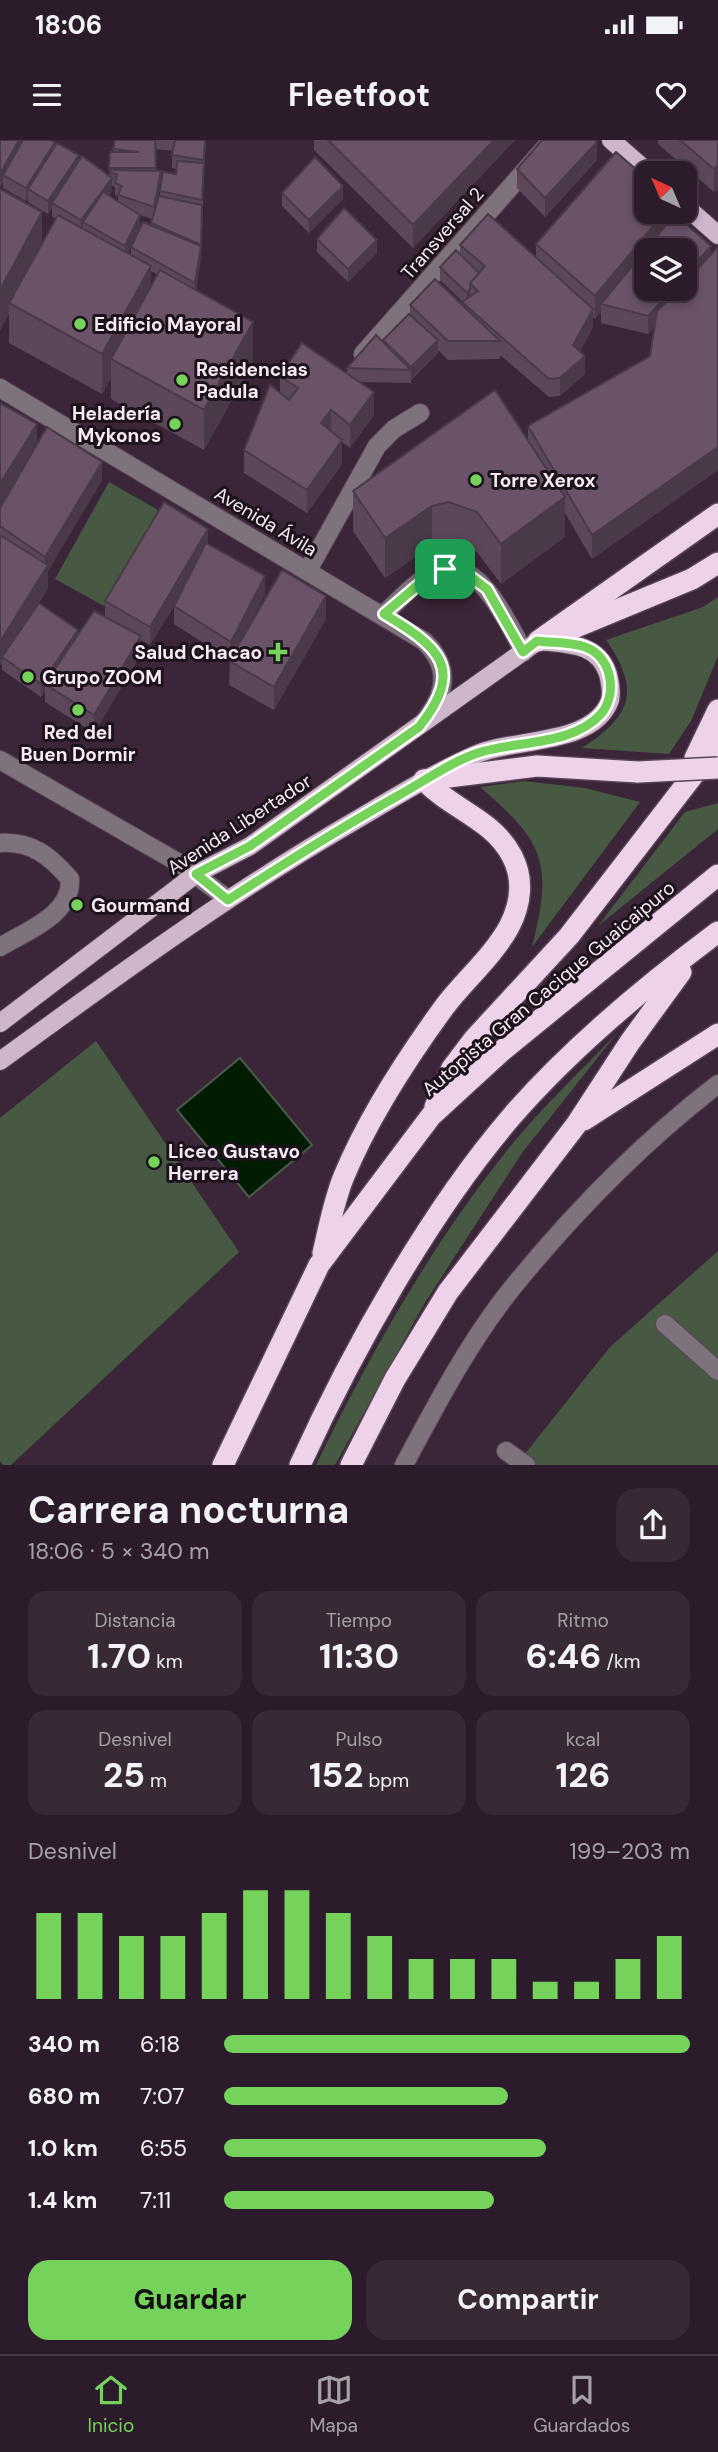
<!DOCTYPE html>
<html lang="es">
<head>
<meta charset="utf-8">
<style>
  :root { --surface:#2c1c2b; --page:#382937; --text:#f1f3f6; --muted:#a6a1a9; --line:#483a47; --accent:#75d25b }
  body { margin:0; font-family:"DM Sans",sans-serif; background:var(--page); color:var(--text); height:100vh; display:flex; flex-direction:column; font-size:26px; white-space:nowrap }
  * { box-sizing:border-box; margin:0 }
  p { font-size:23px; color:var(--muted) }
  .icon { flex:none; width:38px; height:38px; fill:none; stroke:currentColor; stroke-width:2; stroke-linecap:round; stroke-linejoin:round }
  .map { position:relative; height:1325px; overflow:hidden }
  .sheet { display:flex; flex-direction:column; background:var(--surface); flex:1 }
  .sheet>* { flex:none }
  .needle { width:46px; rotate:316deg }
  .buttons { position:absolute; left:634px; top:21px; display:grid; gap:14px }
  .buttons a { display:grid; place-items:center; width:63px; height:63px; border-radius:14px; background:var(--surface); box-shadow:0 4px 10px #0003,0 0 0 2px var(--line); font-size:35px }
  .pin { position:absolute; display:grid; place-items:center; width:60px; height:60px; color:#fff; margin:-30px; border-radius:14px; box-shadow:0 4px 10px #0006 }
  .round { display:grid; place-items:center; flex:none; width:74px; height:74px; border-radius:21px; background:var(--page) }
  .summary { display:flex; align-items:center; justify-content:space-between; height:119px; padding:0 28px }
  h1 { font-size:38px; font-weight:700; line-height:52px }
  .stats { display:grid; grid-template-columns:repeat(3,1fr); gap:10px; height:119px; padding:7px 28px }
  .stats div { display:grid; align-content:center; border-radius:18px; background:var(--page); text-align:center }
  .stats b { font-size:35px; font-weight:700 }
  .stats small { font-size:19px; font-weight:400 }
  .stats p { font-size:19px }
  .chart { height:196px; padding:14px 28px }
  .chart p { display:flex; justify-content:space-between }
  .chart svg { width:100%; height:126px; margin-top:7px; stroke:var(--accent); stroke-width:6 }
  .action { display:flex; gap:14px; margin-top:auto; padding:14px 28px }
  .action a { flex:1; height:80px; border-radius:21px; background:var(--accent); color:#111; font-size:28px; font-weight:700; line-height:80px; text-align:center }
  .action a+a { background:var(--page); color:var(--text) }
  ul { padding:0 28px; list-style:none; font-size:23px }
  li { display:grid; grid-template-columns:112px 84px 1fr; align-items:center; height:52px }
  li i { height:18px; border-radius:9px; background:var(--accent) }
  .status { display:flex; justify-content:space-between; align-items:center; height:49px; padding:0 35px; background:var(--surface); direction:ltr }
  .status svg { height:19px; fill:currentColor }
  header { display:flex; justify-content:space-between; align-items:center; height:91px; padding:0 28px; background:var(--surface); font-size:32px; font-weight:700 }
  .tab-bar { display:flex; justify-content:space-around; align-items:center; height:98px; border-top:2px solid var(--line); background:var(--surface); font-size:19px; color:var(--muted) }
  .tab-bar a { display:grid; justify-items:center; gap:4px }
  .tab-bar .active { color:var(--accent) }
  .map>svg:first-child { display:block }
</style>
</head>
<body>
<div class="status"><b>18:06</b><svg viewBox="0 0 49 12"><path d="M0 12V9h3v3zM5 12V6h3v6zM10 12V3h3v9zM15 12V0h3v12zM26 1h20v11H26zM47 4h2v5h-2z"/></svg></div>
<header><svg class="icon" aria-label="menu" viewBox="0 0 24 24"><path d="M4 6h16M4 12h16M4 18h16"/></svg>Fleetfoot<svg class="icon" aria-label="heart" viewBox="0 0 24 24"><path d="M12 20l-8-8c-3-5 5-10 8-4 3-6 11-1 8 4z"/></svg></header>
<div class="map">
<svg width="718" height="1325" viewBox="0 0 718 1325">
  <rect width="100%" height="100%" fill="#3b2639"/>
  <!-- green -->
  <g fill="#475942">
    <path d="M109,342l49,28 -54,96 -49,-27z"/>
    <path d="M718,457v59l-27,65 -22,33 -87,-6c50,-32 59,-58 24,-108l97,-33z"/>
    <path d="M524,641l61,7 55,14 -108,145c21,-84 13,-104 -52,-160z"/>
    <path d="M718,663v26l-120,97 87,-114z"/>
    <path d="M618,892l-96,121 -98,151 -89,161h-19c54,-111 115,-220 193,-317 33,-41 73,-78 109,-116z"/>
    <path d="M96,901l143,211 -228,213h-8l-3,-4v-343z"/>
    <path d="M718,1111v214h-202l94,-118z"/>
  </g>
  <!-- water -->
  <path fill="#011c00" stroke="#4b5a4a" stroke-width="2" d="M240,918l72,87 -63,52 -72,-87z"/>
  <g fill="none" stroke-linecap="round" stroke-linejoin="round">
    <defs>
      <g id="minor">
        <path d="M363,214l189,-214"/>
        <path d="M0,248l424,253c26,25 23,51 1,79"/>
        <path d="M308,430l69,-124 17,-17 26,-16"/>
        <path d="M384,474c17,-15 38,-41 61,-45 37,-7 64,57 79,83"/>
        <path d="M0,620l179,103 49,36"/>
        <path d="M0,703c32,-2 50,13 70,36 2,36 -44,52 -70,68"/>
        <path d="M665,1184l53,47"/>
        <path d="M506,1311l20,14"/>
        <path d="M404,1325c32,-60 66,-125 109,-178 60,-74 130,-145 205,-203"/>
      </g>
      <g id="major">
        <path d="M611,0l38,33"/>
        <path d="M684,65l34,30"/>
        <path d="M0,883l196,-149 54,-28 288,-205c28,3 60,1 70,33 2,8 4,18 2,26 -16,46 -97,38 -133,54 -44,19 -85,45 -126,69 -122,71 -237,155 -351,238"/>
      </g>
      <g id="highway">
        <path d="M559,494l133,-55 26,-16"/>
        <path d="M538,501l180,-127"/>
        <path d="M695,618l23,-48"/>
        <path d="M424,640l113,-14 101,6"/>
        <path d="M435,967l17,-39 22,-29 95,-103 149,-193"/>
        <path d="M584,980l134,-86"/>
        <path d="M323,1113c6,-25 11,-53 21,-77 25,-60 63,-118 101,-170 20,-26 48,-50 64,-79 12,-23 15,-48 3,-71 -19,-37 -61,-47 -88,-76"/>
        <path d="M223,1325l96,-200 112,-149 72,-66 215,-175"/>
        <path d="M300,1325c52,-114 130,-254 212,-349 58,-67 135,-131 206,-184"/>
        <path d="M351,1325l44,-86 53,-87 128,-167 54,-83 51,-70"/>
      </g>
    </defs>
    <!-- minor casing -->
    <use href="#minor" stroke="#594557" stroke-width="20"/>
    <!-- major casing -->
    <use href="#major" stroke="#594557" stroke-width="20"/>
    <!-- highway casing -->
    <use href="#highway" stroke="#594557" stroke-width="24"/>
    <!-- minor -->
    <use href="#minor" stroke="#7e737d" stroke-width="18"/>
    <!-- major -->
    <use href="#major" stroke="#ceb7cb" stroke-width="18"/>
    <!-- highway -->
    <use href="#highway" stroke="#eed2ea" stroke-width="21"/>
    <defs>
      <path id="highway-bridge" d="M638,632l80,-4"/>
    </defs>
    <!-- highway-bridge casing -->
    <use href="#highway-bridge" stroke="#594557" stroke-width="24" stroke-linecap="butt"/>
    <!-- highway-bridge -->
    <use href="#highway-bridge" stroke="#eed2ea" stroke-width="21"/>
  </g>
  <!-- wall -->
  <g fill="#5b4759" fill-rule="evenodd">
    <path d="M0,0l55,7 54,28 1,-23h3l2,-12h91l-2,32 -3,85 -5,33 57,72 -49,88 -93,-51v-21l-9,16 -93,-51v-30l-9,17v-141l42,55 14,-25 -4,-3v-9l-4,7 -20,-12v-5l-2,4 -23,-13v-6l-3,5zM155,9l17,2v17l4,1v5l-16,17v5l-2,2 3,-15 -5,-12zM112,46l3,1v8l3,2v5l-10,-6 4,-6zM137,74l15,5 -1,6 -20,22v8l-3,-2zM151,131l7,4 -7,12z"/>
    <path d="M314,0h201l-102,108 -99,-98z"/>
    <path d="M658,0h60v55v-6l-4,3 -56,-48z"/>
    <path d="M597,20l-52,57 -28,-29v-19z"/>
    <path d="M282,53l61,6 -34,34 -27,-27z"/>
    <path d="M673,72v4l38,39 7,-8v223l-126,89 -27,-46v24l-64,47 -24,-32 -28,-10 -17,4 -47,32 -32,-47v-40l175,-51v-14l122,-70 5,-30 -7,8 -47,-11v-11l-6,7 -2,-2v10l-13,24 5,23 -25,22 -11,1 -49,-42v4l-52,1 -10,-10v3l-27,27v3l-52,-1 15,33 -24,33 -8,-6v22l-35,49 -63,-40v-23l36,-57v-17l67,-2v-6l36,-25v-3l27,-26v-9h52l1,-3 -23,-22v-13l20,-13v-9l76,12v-13z"/>
    <path d="M317,99l60,14 -29,29 -31,-30z"/>
    <path d="M37,305l65,35 -54,91v17l-9,15 39,31 27,-17v-16l103,-56 57,49 -28,55 89,-30 -52,91 -45,-25 1,-25 -56,-36v-18l-24,39 -9,-5v14l-47,79 -49,-31v-11l-4,6 -39,-27v-7l-2,2v-157z"/>
  </g>
  <!-- shaded-wall -->
  <g fill="#4a3948">
    <path d="M19,0h6l-22,35v7l-3,5v-13z"/>
    <path d="M494,0h21l-102,108v-23z"/>
    <path d="M55,2v13l-27,34v8l-2,4v-13z"/>
    <path d="M597,2v18l-52,57v-19z"/>
    <path d="M79,15v12l-27,36v4l-4,7v-13z"/>
    <path d="M718,25v24l-4,3v-23z"/>
    <path d="M161,31v12l-7,36v-12z"/>
    <path d="M112,38v12l-25,34 -4,-2v8l-2,3v-13z"/>
    <path d="M343,46v13l-34,34v-13z"/>
    <path d="M42,72v40l-33,51v10l-9,17v-40z"/>
    <path d="M665,72h8v13l-72,79v8l-6,7v-23z"/>
    <path d="M140,75v13l-15,31v-13z"/>
    <path d="M377,100v13l-29,29v-13z"/>
    <path d="M201,106v13l-6,37v-13z"/>
    <path d="M711,106v19l-63,69v-18l25,-27h11v-13z"/>
    <path d="M151,126v40l-40,53v19l-9,16v-40z"/>
    <path d="M470,149v12l-3,4v-12z"/>
    <path d="M593,169v18l-20,36v-18z"/>
    <path d="M253,182v40l-49,88v-40z"/>
    <path d="M438,200v13l-27,27v-13z"/>
    <path d="M585,216v18l-25,22v-18z"/>
    <path d="M374,252v23l-24,33v-23z"/>
    <path d="M331,270v23l-10,-10z"/>
    <path d="M37,284v23l-37,60v-23z"/>
    <path d="M342,300v24l-35,49v-23z"/>
    <path d="M718,307v23l-126,89v-24z"/>
    <path d="M102,322v18l-54,91v17l-44,71 -2,-2v6l-2,2v-23l45,-72v-13z"/>
    <path d="M565,357v40l-64,47v-40z"/>
    <path d="M432,366v40l-47,32v-40z"/>
    <path d="M208,389v19l-58,97v-18z"/>
    <path d="M265,436v18l-34,67v-19z"/>
    <path d="M326,456v23l-52,91v-23z"/>
    <path d="M78,490v13l-33,41v7l-4,6v-13z"/>
    <path d="M141,496v18l-47,79v-18z"/>
  </g>
  <!-- building -->
  <g fill="#6a5267" stroke="#4a3948" stroke-width="2">
    <path d="M0,0h19l-19,34z"/>
    <path d="M23,0h26l6,2 -29,46 -23,-13z"/>
    <path d="M115,0h40l1,28h-47l1,-16h29l-26,-3z"/>
    <path d="M175,0h30l-1,20 -32,-5z"/>
    <path d="M328,0h166l-81,85z"/>
    <path d="M542,0h53l2,2 -52,56 -28,-29z"/>
    <path d="M680,0h38v25l-4,4z"/>
    <path d="M57,3l22,12 -31,46 -20,-12z"/>
    <path d="M616,12l30,26v34h19l-70,84 -59,-52z"/>
    <path d="M82,16l30,22 -31,42 -29,-17z"/>
    <path d="M315,17l28,29 -34,34 -27,-27z"/>
    <path d="M177,21l27,2 -2,37 -42,-9 3,-19 13,2z"/>
    <path d="M111,30l50,1 -7,36 -36,-12 4,-9 -7,-3 2,-9 -7,-1z"/>
    <path d="M0,49l42,23 -42,78z"/>
    <path d="M103,52l37,23 -15,31 -42,-24z"/>
    <path d="M159,56l43,9 -1,40 -50,-22z"/>
    <path d="M344,68l33,32 -29,29 -31,-30z"/>
    <path d="M488,74l105,95 -20,36 12,11 -25,22 -11,1 -87,-77 16,-11 -8,-8 15,-17 -25,-21z"/>
    <path d="M675,74l36,32 -27,30v-26h-38v39h27l-25,27 -47,-12z"/>
    <path d="M58,75l93,51 -49,88 -93,-51z"/>
    <path d="M143,82l58,24 -6,37 -64,-36z"/>
    <path d="M718,107v200l-126,88 -64,-109 122,-70 7,-45 22,-22h5v-6z"/>
    <path d="M456,110l23,23 -9,10v6l-3,4 -27,-26z"/>
    <path d="M160,130l93,52 -49,88 -93,-51z"/>
    <path d="M435,139l65,62h-52l-38,-36z"/>
    <path d="M409,174l29,26 -27,27 -28,-27z"/>
    <path d="M376,195l35,35 -64,-2z"/>
    <path d="M302,203l72,49 -24,33 -19,-15 -10,13 21,17 -35,50 -63,-40 26,-65 19,15 9,-12 -18,-12z"/>
    <path d="M495,250l70,107 -64,47 -24,-32 -28,-10 -17,4 -47,32 -32,-47z"/>
    <path d="M0,263l37,21 -37,60z"/>
    <path d="M47,287l55,35 -57,95 -45,-31v-18z"/>
    <path d="M164,362l44,27 -58,98 -45,-26z"/>
    <path d="M0,395l48,30 -48,77z"/>
    <path d="M206,403l59,33 -34,66 -57,-36z"/>
    <path d="M282,430l44,26 -52,91 -45,-26z"/>
    <path d="M39,463l39,27 -37,54 -39,-27z"/>
    <path d="M94,471l47,25 -47,79 -49,-31z"/>
  </g>
  <g fill="none" stroke-linecap="round" stroke-linejoin="round">
    <defs>
      <path id="route" d="M445,429l17,1 25,19 36,63 14,-11c15,2 34,1 48,6 27,9 33,47 16,67 -28,31 -83,27 -120,38 -27,8 -55,28 -80,42 -59,33 -116,69 -173,106l-32,-26 54,-28 169,-119c47,-59 20,-80 -35,-113l41,-35z"/>
    </defs>
    <!-- route casing -->
    <use href="#route" stroke="#fff" stroke-width="14"/>
    <!-- route -->
    <use href="#route" stroke="#75d25b" stroke-width="9"/>
  </g>
  <!-- markers -->
  <g fill="#75d25b" stroke="#1d131c" stroke-width="2.5">
    <circle cx="80" cy="184" r="7"/>
    <circle cx="182" cy="240" r="7"/>
    <circle cx="175" cy="284" r="7"/>
    <circle cx="476" cy="340" r="7"/>
    <path d="M274.5 501.5h7v7h7v7h-7v7h-7v-7h-7v-7h7z"/>
    <circle cx="28" cy="537" r="7"/>
    <circle cx="78" cy="570" r="7"/>
    <circle cx="77" cy="765" r="7"/>
    <circle cx="154" cy="1022" r="7"/>
  </g>
  <g text-anchor="middle" stroke-width="6" stroke-linejoin="round" paint-order="stroke">
    <!-- street labels -->
    <g font-size="19" fill="#f8eaf6" stroke="#1d131c">
      <text transform="translate(442 93) rotate(-49)" y="7">Transversal 2</text>
      <text transform="translate(266 381) rotate(31)" y="7">Avenida Ávila</text>
      <text transform="translate(239 684) rotate(-33)" y="7">Avenida Libertador</text>
      <text transform="translate(548 848) rotate(-40)" y="7">Autopista Gran Cacique Guaicaipuro</text>
    </g>
    <!-- poi labels -->
    <g font-size="19" font-weight="bold" fill="#f8eaf6" stroke="#1d131c" text-anchor="start">
      <text x="94" y="191">Edificio Mayoral</text>
      <text x="196" y="236">Residencias<tspan x="196" dy="22">Padula</tspan></text>
      <text x="161" y="280" text-anchor="end">Heladería<tspan x="161" dy="22">Mykonos</tspan></text>
      <text x="490" y="347">Torre Xerox</text>
      <text x="262" y="519" text-anchor="end">Salud Chacao</text>
      <text x="42" y="544">Grupo ZOOM</text>
      <text x="78" y="599" text-anchor="middle">Red del<tspan x="78" dy="22">Buen Dormir</tspan></text>
      <text x="91" y="772">Gourmand</text>
      <text x="168" y="1018">Liceo Gustavo<tspan x="168" dy="22">Herrera</tspan></text>
    </g>
  </g>
</svg>
<div class="buttons">
<a><svg class="needle" viewBox="-14 -14 28 28"><path d="M0-13l5 13h-10z" fill="#e53935"/><path d="M0 13l5-13h-10z" fill="#a6a1a9"/></svg></a>
<a><svg class="icon" aria-label="layers" viewBox="0 0 24 24"><path d="M12 4l9 5-9 5-9-5zM3 14l9 5 9-5"/></svg></a>
</div>
<div class="pin" style="left:445px;top:429px;background:#1e9e55"><svg class="icon" aria-label="arrive" viewBox="0 0 24 24"><path d="M6 21V4h12l-3 4 3 4H6"/></svg></div>
</div>
<section class="sheet">
<div class="summary"><div><h1>Carrera nocturna</h1><p>18:06 · 5 × 340 m</p></div><a class="round"><svg class="icon" aria-label="share" viewBox="0 0 24 24"><path d="M12 15V3M7 8l5-5 5 5M5 13v7h14v-7"/></svg></a></div>
<div class="stats">
<div><p>Distancia</p><b>1.70<small> km</small></b></div>
<div><p>Tiempo</p><b>11:30</b></div>
<div><p>Ritmo</p><b>6:46<small> /km</small></b></div>
</div>
<div class="stats">
<div><p>Desnivel</p><b>25<small> m</small></b></div>
<div><p>Pulso</p><b>152<small> bpm</small></b></div>
<div><p>kcal</p><b>126</b></div>
</div>
<div class="chart"><p><span>Desnivel</span>199–203 m</p>
<svg viewBox="0 0 160 44" preserveAspectRatio="none"><path d="M5 44V14M15 44V14M25 44V22M35 44V22M45 44V14M55 44V6M65 44V6M75 44V14M85 44V22M95 44V30M105 44V30M115 44V30M125 44V38M135 44V38M145 44V30M155 44V22"/></svg>
</div>
<ul>
<li><b>340 m</b>6:18<i style="width:100%"></i></li>
<li><b>680 m</b>7:07<i style="width:61%"></i></li>
<li><b>1.0 km</b>6:55<i style="width:69%"></i></li>
<li><b>1.4 km</b>7:11<i style="width:58%"></i></li>
</ul>
<div class="action"><a>Guardar</a><a>Compartir</a></div>
</section>
<nav class="tab-bar">
<a class="active"><svg class="icon" aria-label="home" viewBox="0 0 24 24"><path d="M3 11l9-7 9 7M6 9v11h12V9"/></svg>Inicio</a>
<a><svg class="icon" aria-label="map" viewBox="0 0 24 24"><path d="M3 6l6-2 6 2 6-2v14l-6 2-6-2-6 2zM9 4v14M15 6v14"/></svg>Mapa</a>
<a><svg class="icon" aria-label="saved" viewBox="0 0 24 24"><path d="M7 4h10v16l-5-4-5 4z"/></svg>Guardados</a>
</nav>
</body>
</html>
